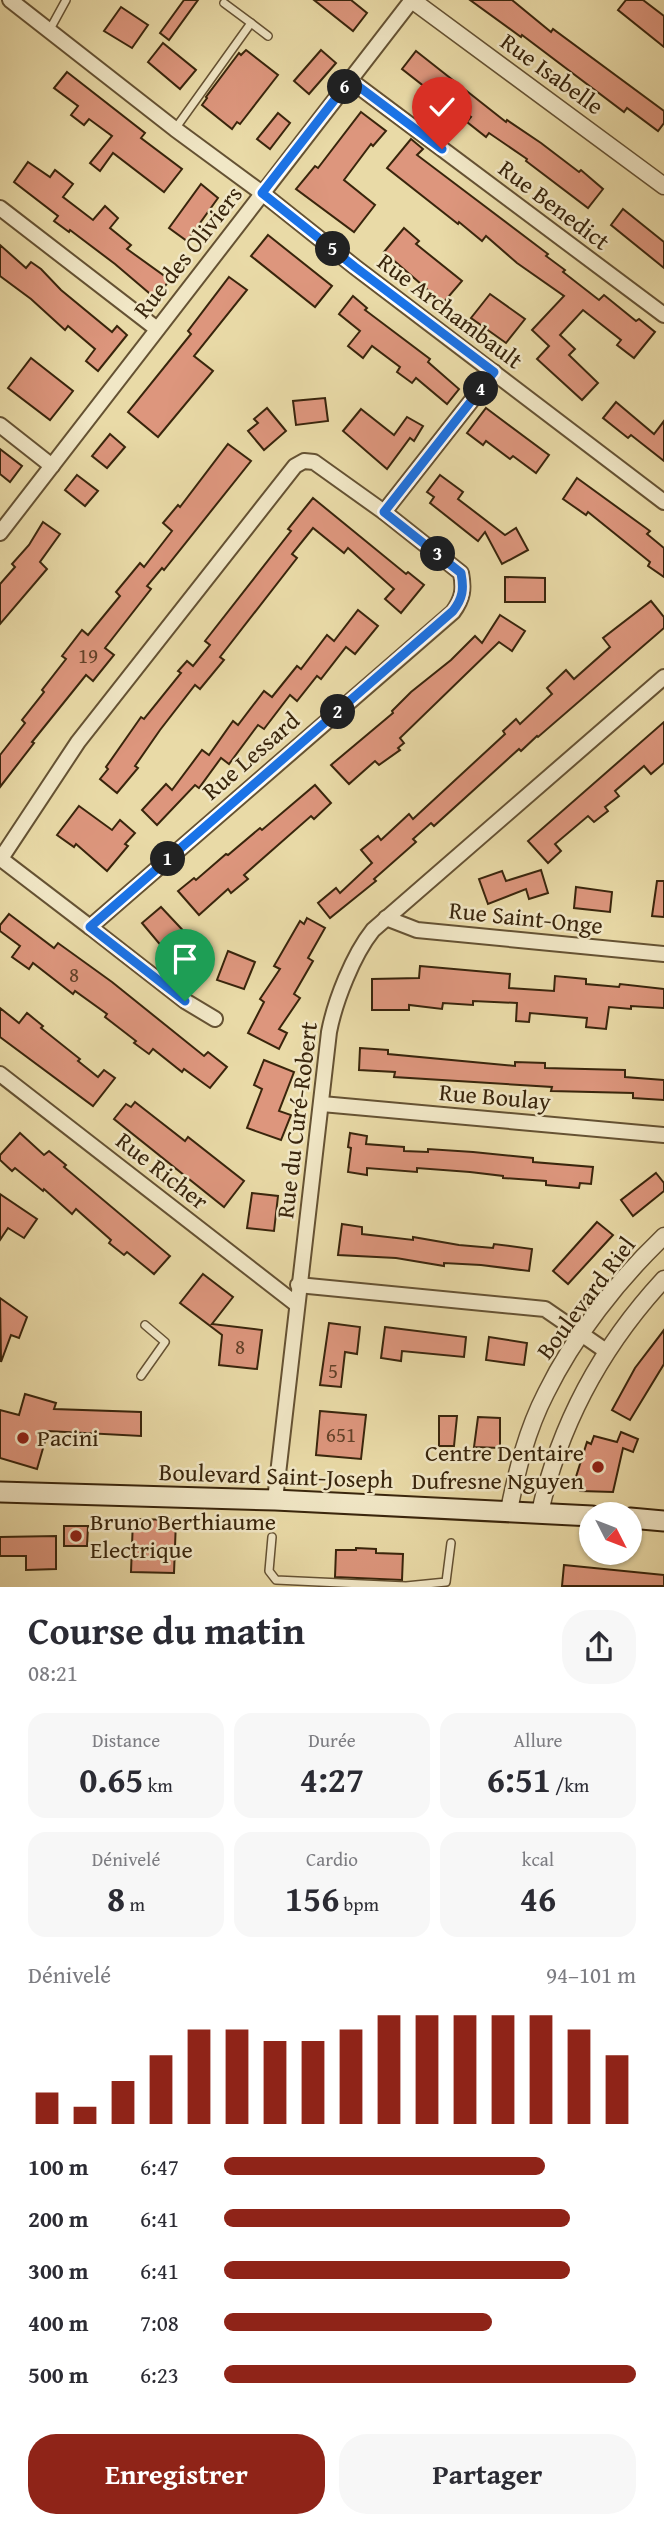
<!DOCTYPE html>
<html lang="fr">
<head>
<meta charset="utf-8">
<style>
  :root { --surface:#fff; --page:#f7f7f7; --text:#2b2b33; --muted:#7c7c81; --accent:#8f2418 }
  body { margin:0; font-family:"Gentium Book Plus",serif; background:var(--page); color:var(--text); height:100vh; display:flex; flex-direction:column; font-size:26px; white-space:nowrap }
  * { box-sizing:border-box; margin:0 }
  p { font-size:23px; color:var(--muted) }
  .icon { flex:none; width:38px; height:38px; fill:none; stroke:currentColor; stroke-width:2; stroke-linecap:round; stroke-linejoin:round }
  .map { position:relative; height:1587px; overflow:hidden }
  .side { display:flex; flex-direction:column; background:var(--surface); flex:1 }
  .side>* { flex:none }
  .needle { width:46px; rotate:132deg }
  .controls { position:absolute; left:579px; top:1502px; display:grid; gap:14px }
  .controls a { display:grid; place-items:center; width:63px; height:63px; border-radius:50%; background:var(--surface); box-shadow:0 2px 5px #0004; font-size:35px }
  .pin { position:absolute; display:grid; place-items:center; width:60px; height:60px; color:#fff; margin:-72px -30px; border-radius:50% 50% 50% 0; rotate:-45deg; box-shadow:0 0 7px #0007 }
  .pin .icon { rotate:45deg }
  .km { position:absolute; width:35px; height:35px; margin:-18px; border-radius:50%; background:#222; color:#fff; font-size:19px; line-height:35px; text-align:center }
  .round { display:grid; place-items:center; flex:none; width:74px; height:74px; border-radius:28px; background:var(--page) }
  .head { display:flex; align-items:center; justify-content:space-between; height:119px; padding:0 28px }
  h1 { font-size:38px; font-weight:600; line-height:52px }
  .stats { display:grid; grid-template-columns:repeat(3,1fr); gap:10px; height:119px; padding:7px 28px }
  .stats div { display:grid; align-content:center; border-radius:18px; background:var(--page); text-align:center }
  .stats b { font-size:35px; font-weight:600 }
  .stats small { font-size:19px; font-weight:400 }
  .stats p { font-size:19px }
  .chart { height:196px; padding:14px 28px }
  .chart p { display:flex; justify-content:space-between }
  .chart svg { width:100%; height:126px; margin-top:7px; stroke:var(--accent); stroke-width:6 }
  .button { display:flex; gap:14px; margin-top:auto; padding:14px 28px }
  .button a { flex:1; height:80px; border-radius:28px; background:var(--accent); color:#fff; font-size:28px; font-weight:600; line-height:80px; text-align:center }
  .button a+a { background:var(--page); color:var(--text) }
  ul { padding:0 28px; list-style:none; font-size:23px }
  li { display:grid; grid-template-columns:112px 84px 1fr; align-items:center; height:52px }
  li i { height:18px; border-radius:9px; background:var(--accent) }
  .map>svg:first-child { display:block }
</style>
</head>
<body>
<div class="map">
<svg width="664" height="1587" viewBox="0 0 664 1587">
  <rect width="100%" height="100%" fill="#e9daa7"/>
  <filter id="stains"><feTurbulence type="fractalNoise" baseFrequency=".00286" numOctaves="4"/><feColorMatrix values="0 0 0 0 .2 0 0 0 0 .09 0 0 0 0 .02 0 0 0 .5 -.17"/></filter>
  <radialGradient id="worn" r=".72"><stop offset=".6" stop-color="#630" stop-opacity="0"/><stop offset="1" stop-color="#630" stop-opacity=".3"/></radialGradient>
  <!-- building -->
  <g fill="#dd967d" stroke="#39250c" stroke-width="2">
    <path d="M184,0h14l-29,40 -9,-7z"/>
    <path d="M314,0h37l16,13 -14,18z"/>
    <path d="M470,0h42l39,32 2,-3 111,82v12l-6,8 -31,-23 -3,4 -102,-77 -1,2z"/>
    <path d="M626,0h17l21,16v31l-46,-37z"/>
    <path d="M121,7l27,18 -16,23 -28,-17z"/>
    <path d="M163,43l33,27 -16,19 -32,-27z"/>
    <path d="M246,50l32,25 -38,49 -3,-2 -5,7 -30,-24 5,-7 -1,-1 33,-44 2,2z"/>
    <path d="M321,50l15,13 -27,31 -15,-13z"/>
    <path d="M416,51l90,71 1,-2 34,23 38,29 2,-2 22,19 -15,19 -62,-47 1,-2 -38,-26 -3,4 -19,-15 4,-5 -43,-34 -3,4 -23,-18z"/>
    <path d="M67,72l78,61 -4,5 41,31 -18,23 -51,-39 -13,18 -10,-8 22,-27 -23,-17 -5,6 -13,-10 7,-9 -24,-18z"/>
    <path d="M361,112l25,19 -13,15 -2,-2 -27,36 31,25 -21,27 -58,-43 19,-23 3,2z"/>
    <path d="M278,113l12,10 -20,26 -13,-10z"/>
    <path d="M411,139l12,10 -6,6 131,99 -2,2 19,14 -2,2 36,28 5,-5 32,26 3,-2 16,13 -21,26 -17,-13 4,-5 -38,-30 -23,25 15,14 -6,6 29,28 -16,17 -45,-41 12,-13 -17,-16 32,-34 -47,-33 -31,-27 -4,5 -23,-19 -1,2 -71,-56z"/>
    <path d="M28,162l22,15 5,-7 18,14 -10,13 30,23 12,-14 13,12 -8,10 21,17 -4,4 43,31 -15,18 -40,-34 -45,-34 -1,2 -15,-11 4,-5 -44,-34z"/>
    <path d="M201,184l17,14 -31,43 -18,-13z"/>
    <path d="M623,209l41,33v26l-53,-43z"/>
    <path d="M404,228l15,13 -3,3 46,37 -19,22 -59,-51z"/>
    <path d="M268,235l64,51 -17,21 -64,-51z"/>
    <path d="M0,245l26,23 5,-6 10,7 20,21 51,42 5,-6 10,9 -29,36 -12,-10 9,-12 -27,-23 -3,4 -34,-31 -31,-23z"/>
    <path d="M229,277l18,13 -53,66 19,15 -55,66 -30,-25 63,-78 -3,-3z"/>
    <path d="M490,294l35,25 -19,24 -35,-25z"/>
    <path d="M353,296l14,12 -2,2 65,49 -2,3 31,27 -12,15 -31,-26 -4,5 -15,-11 3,-5 -28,-21 -9,12 -15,-12 12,-15 -21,-17z"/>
    <path d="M31,358l42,33 -23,29 -42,-32z"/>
    <path d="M325,398l3,23 -32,4 -3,-24z"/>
    <path d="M616,402l38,32 10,-13v40l-33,-26 -3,3 -25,-20z"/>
    <path d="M267,408l19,23 -22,19 -16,-19 10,-8 -4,-4z"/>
    <path d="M486,408l63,47 -13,18 -23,-17 -3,3 -24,-18 -3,4 -16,-12z"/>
    <path d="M361,409l33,26 13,-18 16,9 -9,15 -4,-3 -23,31 -44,-38z"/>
    <path d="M110,434l15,13 -18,21 -15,-12z"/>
    <path d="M228,444l23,17 -87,109 -2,-2 -15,18 4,3 -46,59 9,7 -21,26 -7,-6 -54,67 2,1 -34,44v-32l25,-32 -3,-3 22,-28 -2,-2 24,-31 -4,-3 20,-26 6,5 32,-39 -4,-4 24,-29 4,4 28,-36 -9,-8 15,-18 2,2z"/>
    <path d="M0,449l22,17 -12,16 -10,-8z"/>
    <path d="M77,475l21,16 -13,15 -20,-16z"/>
    <path d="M440,475l23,17 -5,7 47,36 11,-7 12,22 -26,14 -17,-32 -7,9 -48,-38 4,-6 -7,-5z"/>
    <path d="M577,478l73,53 -3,3 17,14v29l-16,-11 2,-4 -62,-50 -2,3 -23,-16z"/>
    <path d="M313,498l93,76 2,-2 16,13 -23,28 -16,-14 9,-10 -46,-41 -4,5 -31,-25 -21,26 5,4 -77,99 4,3 -24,29 -5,-4 -35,45 -25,36 3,2 -21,25 -17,-14 8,-10 -2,-2 35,-50 3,2 37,-46 -3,-2 9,-10 6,5 17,-21 -5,-4 86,-110 -3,-2z"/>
    <path d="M43,522l17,12 -20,28 7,7 -47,55v-40l15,-17 -3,-3 17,-19z"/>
    <path d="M505,577l40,1v24h-40z"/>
    <path d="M651,601l13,16v11l-126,109 -1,-1 -16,15 -2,-2 -85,77 -3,-3 -18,16 3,3 -42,37 2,2 -46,37 -12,-15 18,-15 4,5 32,-30 -11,-13 17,-14 3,4 28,-26 4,5 92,-85 -2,-3 13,-12 4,5 32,-30 -5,-6 19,-18 8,9 36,-32 -7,-9z"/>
    <path d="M358,610l20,16 -23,28 -9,-7 -25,32 -4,-3 -20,25 -7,-6 -26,34 -6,-4 -29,39 -8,-6 -22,30 -4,-3 -38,40 -15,-15 24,-26 6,6 30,-40 7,5 24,-34 5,4 26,-34 8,6 25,-31 4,3 26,-34 7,6z"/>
    <path d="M500,615l25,16 -13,20 -13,-9 -99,96 4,5 -6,5 2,2 -21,15 -4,-4 -26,23 -18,-19 62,-52 -1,-2 19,-19 40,-32 24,-24 7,7z"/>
    <path d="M664,722v41l-13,11 -7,-8 -29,25 4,5 -14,11 3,4 -14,11 -6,-6 -33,28 6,7 -13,12 -20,-22z"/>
    <path d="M315,785l16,18 -17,16 -3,-3 -67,59 4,4 -17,14 -3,-4 -29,26 -21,-24 16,-13 2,2 30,-26 2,1 32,-27 2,2z"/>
    <path d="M79,806l33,24 8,-10 15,13 -10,11 3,2 -21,25 -31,-27 -2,3 -17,-12z"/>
    <path d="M541,870l7,23 -19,6 -3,-10 -38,15 -9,-25 23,-8 4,10z"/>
    <path d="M657,881h7v36l-12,-1z"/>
    <path d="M576,887l36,5 -2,20 -36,-4z"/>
    <path d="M161,907l46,49 -15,13 -23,-27 -6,6 -21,-25z"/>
    <path d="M9,914l45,34 4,-5 54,39 92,74 4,-4 19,15 -17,21 -26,-19 -2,3 -29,-23 -4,5 -15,-11 2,-2 -31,-24 2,-3 -32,-23 -2,3 -40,-31 -4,6 -17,-12 8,-11 -20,-15v-6z"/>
    <path d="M307,918l18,10 -17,30 5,3 -19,33 6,4 -21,31 8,4 -8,16 -31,-16 16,-31 -4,-3 20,-30 -6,-3 26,-45 4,3z"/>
    <path d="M228,951l27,11 -11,27 -27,-9z"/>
    <path d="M420,966l90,8 -1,14 45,3 1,-15 31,3v5l33,3 1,-3 44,5v19l-33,-2v3l-22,-2 -3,22 -20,-2 1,-9 -57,-5 -1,9 -13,-1 1,-18 -44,-2v4l-30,-2 -1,6 -33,-4v5h-37v-31l47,-1z"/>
    <path d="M0,1008l19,15 8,-10 16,13 -2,2 39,31 -2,2 20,16 6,-7 11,8 -22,28 -93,-69z"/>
    <path d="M360,1048l28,2v4l127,12v-4l30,1v5l80,2v7l39,3v20l-31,-2v-5l-82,-2 1,-4 -158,-10 1,-5 -36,-2z"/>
    <path d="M264,1060l30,12 -15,39 12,4 -10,25 -34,-12 15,-39 -8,-4z"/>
    <path d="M135,1102l50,39 3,-4 56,44 -20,26 -110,-88 12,-15 5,3z"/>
    <path d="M20,1133l24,22 5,-4 17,14 -2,2 106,89 -16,18 -27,-22 -3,3 -15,-12 2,-3 -35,-31 -4,5 -28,-25 -1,2 -28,-23 -3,3 -12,-11v-5z"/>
    <path d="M350,1133l17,3 -1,8 38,3v4l24,1v-3l45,3 60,6v4l60,5 -2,17 -11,-1 -1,5 -33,-3v-4l-43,-3v-2l-33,-4 -53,-4v4l-50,-4v7l-19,-3 3,-24 -3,-1z"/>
    <path d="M656,1173l8,10v8l-31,25 -12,-16z"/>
    <path d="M252,1193l26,3 -4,35 -27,-3z"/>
    <path d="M0,1194l37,25 -13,19 -16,-10 -8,12z"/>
    <path d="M597,1222l16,13 -45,49 -15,-13z"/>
    <path d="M342,1224l20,3v7l51,6v-3l46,8 34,3 1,-4 38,5 -3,22 -48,-6 -37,-2v3l-48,-8 -58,-3z"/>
    <path d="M203,1274l30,23 -21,27 50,6 -5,39 -38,-4 3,-30 -42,-32z"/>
    <path d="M0,1298l27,19 -8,21 -8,-3 -10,27z"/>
    <path d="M329,1323l31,4 -3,27 -12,-2 -4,35 -21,-2z"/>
    <path d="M385,1327l81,10 -2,20 -62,-6 -1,10 -20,-3z"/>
    <path d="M664,1330v34l-34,56 -18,-10 23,-42z"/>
    <path d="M489,1337l38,6 -3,22 -38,-5z"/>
    <path d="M25,1394l31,9 -2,6 87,3v24l-93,-5 -11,38 -37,-11v-48l19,5z"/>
    <path d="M320,1411l46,4 -5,44 -45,-4z"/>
    <path d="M439,1416h18l-3,30h-15z"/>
    <path d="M478,1417l22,1v30l-26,-1z"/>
    <path d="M621,1432l17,7 -5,13 -10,-4 -10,44 -33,-1 -6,-8 13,-41 4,2 3,-8 23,6z"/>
    <path d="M133,1519l43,1 -2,53 -43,-1z"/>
    <path d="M64,1526h24l-1,20h-23z"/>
    <path d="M56,1536v33l-30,1v-14h-26v-19z"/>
    <path d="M356,1548l20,1v4l27,1 -1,26 -67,-3 1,-27h20z"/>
    <path d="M564,1565l100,10v11h-102z"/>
  </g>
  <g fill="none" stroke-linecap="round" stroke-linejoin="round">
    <defs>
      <g id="service">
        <path d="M251,23l17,13"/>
        <path d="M49,31l17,-31"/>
        <path d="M175,129l76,-106 -27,-20"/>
        <path d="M141,1376l24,-34 -20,-17"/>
        <path d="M272,1537l-3,34 7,9 130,6 40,-4 5,-39"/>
      </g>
      <g id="minor">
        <path d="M10,0l165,129 87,64 93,74 309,235"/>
        <path d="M350,80l314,235"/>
        <path d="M0,208l157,121"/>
        <path d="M0,425l52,41"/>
        <path d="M0,533l412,-533"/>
        <path d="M1,859l89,68 363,-315c10,-14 11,-23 8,-39l-77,-61"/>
        <path d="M0,860l78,-118 217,-276 9,-5 10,1 70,50 110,-140"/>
        <path d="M386,918l31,12 247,24"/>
        <path d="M90,927l95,74 30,18"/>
        <path d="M0,1074l296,230"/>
        <path d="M322,1104l342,31"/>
        <path d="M298,1285l247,24 61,42"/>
        <path d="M275,1500l54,-468c6,-31 24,-77 44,-102l291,-253"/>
      </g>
      <g id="tertiary">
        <path d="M412,0l252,186"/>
        <path d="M509,1510c8,-40 18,-80 37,-117 28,-57 72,-113 118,-157"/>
        <path d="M540,1512c20,-89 62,-166 124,-233"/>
      </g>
      <g id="secondary">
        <path d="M0,1492l275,8 317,16"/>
        <path d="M630,1518l34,3"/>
      </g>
    </defs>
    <!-- service casing -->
    <use href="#service" stroke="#655233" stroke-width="10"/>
    <!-- minor casing -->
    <use href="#minor" stroke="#655233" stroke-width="18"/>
    <!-- tertiary casing -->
    <use href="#tertiary" stroke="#655233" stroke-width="19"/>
    <!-- secondary casing -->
    <use href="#secondary" stroke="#39250c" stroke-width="23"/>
    <!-- service -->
    <use href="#service" stroke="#f1e7c6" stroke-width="7"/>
    <!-- minor -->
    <use href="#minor" stroke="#f1e7c6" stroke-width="14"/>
    <!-- tertiary -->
    <use href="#tertiary" stroke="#f1e7c6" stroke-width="16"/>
    <!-- secondary -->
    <use href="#secondary" stroke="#f1e7c6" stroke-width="19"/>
  </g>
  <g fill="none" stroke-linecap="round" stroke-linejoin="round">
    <defs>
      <path id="route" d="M185,1001l-95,-74 363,-316c10,-13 11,-22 8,-38l-77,-61 110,-140 -139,-105 -93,-74 88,-113 92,69"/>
    </defs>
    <!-- route casing -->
    <use href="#route" stroke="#fff" stroke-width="14"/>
    <!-- route -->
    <use href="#route" stroke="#1a73e8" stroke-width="9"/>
  </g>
  <!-- markers -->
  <g fill="#8f2418" stroke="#f1e7c6" stroke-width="2.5">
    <circle cx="23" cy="1438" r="7"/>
    <circle cx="598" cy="1467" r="7"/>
    <circle cx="76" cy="1536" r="7"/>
  </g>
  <g text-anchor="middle" stroke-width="5" stroke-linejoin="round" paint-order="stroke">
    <!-- number labels -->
    <g font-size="21" fill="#624128">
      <text x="88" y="663">19</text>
      <text x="74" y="982">8</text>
      <text x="240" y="1354">8</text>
      <text x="333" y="1378">5</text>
      <text x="341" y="1442">651</text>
    </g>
    <!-- street labels -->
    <g font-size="24" fill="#39250c" stroke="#f1e7c6">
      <text transform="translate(552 74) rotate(36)" y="8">Rue Isabelle</text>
      <text transform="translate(554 205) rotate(37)" y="8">Rue Benedict</text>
      <text transform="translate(188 252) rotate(-52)" y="8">Rue des Oliviers</text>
      <text transform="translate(450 311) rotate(37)" y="8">Rue Archambault</text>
      <text transform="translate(251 756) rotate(-41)" y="8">Rue Lessard</text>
      <text transform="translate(526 918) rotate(6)" y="8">Rue Saint-Onge</text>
      <text transform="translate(495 1097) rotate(5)" y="8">Rue Boulay</text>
      <text transform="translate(297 1120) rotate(-83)" y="8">Rue du Curé-Robert</text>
      <text transform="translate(162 1171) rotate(38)" y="8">Rue Richer</text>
      <text transform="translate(586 1298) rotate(-53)" y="8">Boulevard Riel</text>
      <text transform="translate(276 1476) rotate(2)" y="8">Boulevard Saint-Joseph</text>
    </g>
    <!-- poi labels -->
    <g font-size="24" fill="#39250c" stroke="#f1e7c6" text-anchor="start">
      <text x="37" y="1446">Pacini</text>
      <text x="584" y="1461" text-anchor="end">Centre Dentaire<tspan x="584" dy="28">Dufresne Nguyen</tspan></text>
      <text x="90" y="1530">Bruno Berthiaume<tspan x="90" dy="28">Electrique</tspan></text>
    </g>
  </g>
  <rect width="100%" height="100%" filter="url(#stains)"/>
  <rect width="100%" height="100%" fill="url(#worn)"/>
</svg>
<div class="controls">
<a><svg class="needle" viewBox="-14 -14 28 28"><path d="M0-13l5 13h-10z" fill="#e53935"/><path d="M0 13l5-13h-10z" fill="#7c7c81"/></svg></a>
</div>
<div class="pin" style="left:185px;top:1001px;background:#1e9e55"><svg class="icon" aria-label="arrive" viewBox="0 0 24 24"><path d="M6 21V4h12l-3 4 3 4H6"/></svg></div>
<div class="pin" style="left:442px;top:149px;background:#d93025"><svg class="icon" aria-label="check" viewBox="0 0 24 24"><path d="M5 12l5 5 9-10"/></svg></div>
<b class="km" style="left:168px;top:859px">1</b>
<b class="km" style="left:338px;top:712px">2</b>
<b class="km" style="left:438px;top:554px">3</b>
<b class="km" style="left:481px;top:389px">4</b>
<b class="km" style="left:333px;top:249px">5</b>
<b class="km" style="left:345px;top:87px">6</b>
</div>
<section class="side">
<div class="head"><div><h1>Course du matin</h1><p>08:21</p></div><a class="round"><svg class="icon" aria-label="share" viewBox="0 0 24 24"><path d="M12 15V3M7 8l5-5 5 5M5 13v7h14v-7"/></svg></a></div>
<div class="stats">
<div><p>Distance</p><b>0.65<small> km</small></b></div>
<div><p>Durée</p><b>4:27</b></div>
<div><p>Allure</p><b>6:51<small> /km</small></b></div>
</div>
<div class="stats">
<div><p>Dénivelé</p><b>8<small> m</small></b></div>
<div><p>Cardio</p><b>156<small> bpm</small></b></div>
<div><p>kcal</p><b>46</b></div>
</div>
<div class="chart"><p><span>Dénivelé</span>94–101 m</p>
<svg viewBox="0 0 160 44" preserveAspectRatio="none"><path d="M5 44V33M15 44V38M25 44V29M35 44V20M45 44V11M55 44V11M65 44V15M75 44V15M85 44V11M95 44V6M105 44V6M115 44V6M125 44V6M135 44V6M145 44V11M155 44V20"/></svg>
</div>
<ul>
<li><b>100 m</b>6:47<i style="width:78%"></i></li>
<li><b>200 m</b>6:41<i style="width:84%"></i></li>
<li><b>300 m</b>6:41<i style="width:84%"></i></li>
<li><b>400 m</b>7:08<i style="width:65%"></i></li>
<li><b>500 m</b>6:23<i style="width:100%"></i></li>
</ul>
<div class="button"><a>Enregistrer</a><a>Partager</a></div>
</section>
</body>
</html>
